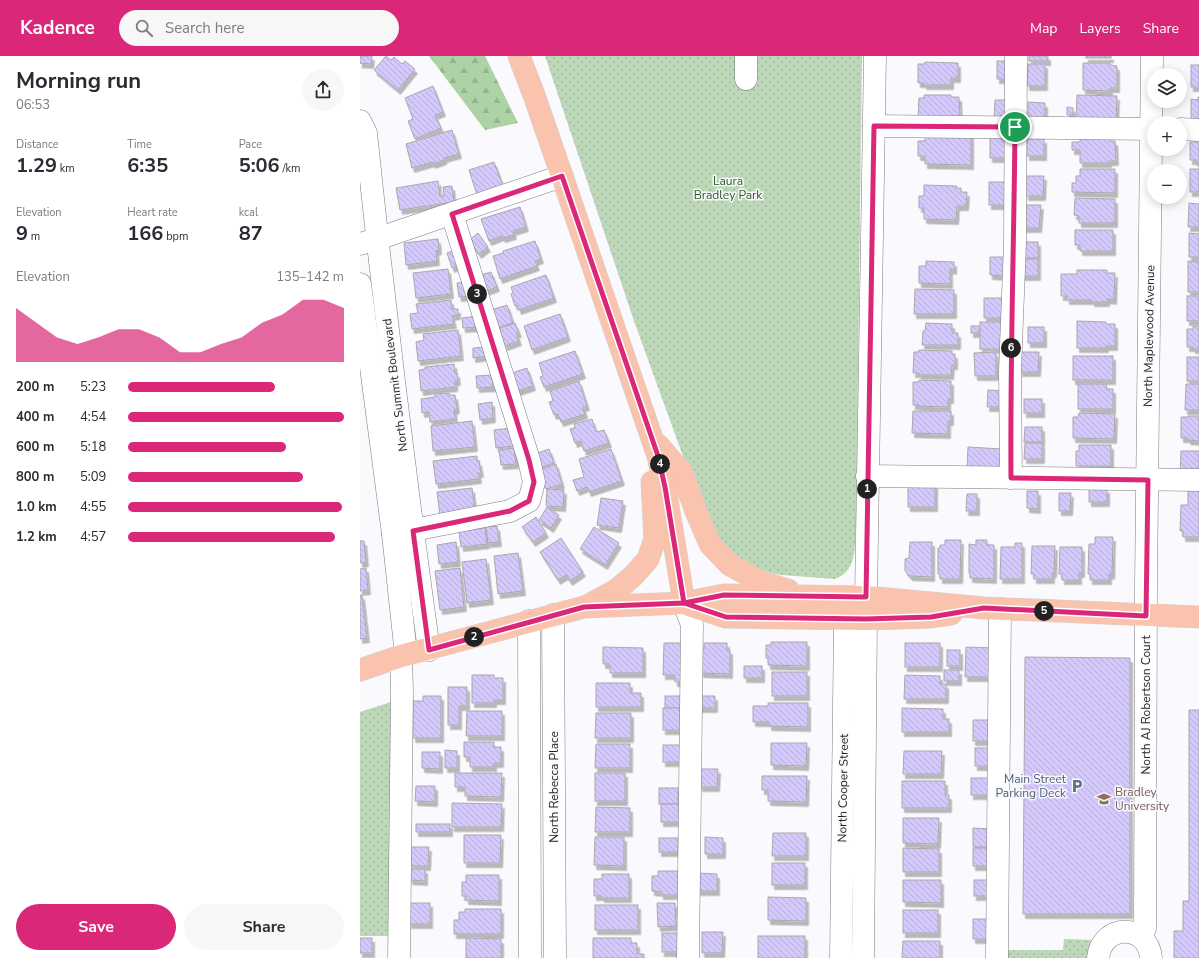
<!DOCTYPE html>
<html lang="en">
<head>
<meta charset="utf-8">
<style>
  :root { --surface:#fff; --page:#f7f7f7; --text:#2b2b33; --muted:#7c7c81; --accent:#db2777 }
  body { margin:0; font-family:"Nunito Sans",sans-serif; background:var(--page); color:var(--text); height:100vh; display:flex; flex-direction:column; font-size:15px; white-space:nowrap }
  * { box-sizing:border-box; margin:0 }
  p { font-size:13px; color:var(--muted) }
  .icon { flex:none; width:22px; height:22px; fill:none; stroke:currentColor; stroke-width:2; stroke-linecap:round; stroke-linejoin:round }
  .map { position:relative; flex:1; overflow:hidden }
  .panel { display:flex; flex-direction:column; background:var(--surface); width:360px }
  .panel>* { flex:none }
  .fabs { position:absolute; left:787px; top:12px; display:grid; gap:8px }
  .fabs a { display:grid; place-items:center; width:40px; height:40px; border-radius:50%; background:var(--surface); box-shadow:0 2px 10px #0003; font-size:20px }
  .pin { position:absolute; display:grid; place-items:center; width:34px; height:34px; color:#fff; margin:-17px; border:2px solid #fff; border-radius:50%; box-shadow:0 1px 4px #0007 }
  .km { position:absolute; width:20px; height:20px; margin:-10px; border-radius:50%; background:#222; color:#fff; font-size:11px; line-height:20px; text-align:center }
  .round { display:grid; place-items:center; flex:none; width:42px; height:42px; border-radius:21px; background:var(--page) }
  .head { display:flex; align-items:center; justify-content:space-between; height:68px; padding:0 16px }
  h1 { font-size:22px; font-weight:700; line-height:30px }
  .metrics { display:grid; grid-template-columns:repeat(3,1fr); gap:6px; height:68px; padding:4px 16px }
  .metrics div { display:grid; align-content:center }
  .metrics b { font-size:20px; font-weight:700 }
  .metrics small { font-size:11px; font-weight:400 }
  .metrics p { font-size:11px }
  .chart { height:112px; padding:8px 16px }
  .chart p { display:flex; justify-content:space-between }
  .chart svg { width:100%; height:72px; margin-top:4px; fill:var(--accent); opacity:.7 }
  .button { display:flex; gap:8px; margin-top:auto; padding:8px 16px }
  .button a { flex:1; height:46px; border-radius:24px; background:var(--accent); color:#fff; font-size:16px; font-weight:700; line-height:46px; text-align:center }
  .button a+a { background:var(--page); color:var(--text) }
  ul { padding:0 16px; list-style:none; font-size:13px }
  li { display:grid; grid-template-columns:64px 48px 1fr; align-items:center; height:30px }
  li i { height:10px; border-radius:5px; background:var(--accent) }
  header { display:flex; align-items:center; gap:24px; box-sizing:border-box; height:56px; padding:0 20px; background:var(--accent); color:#fff }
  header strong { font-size:19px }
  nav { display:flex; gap:22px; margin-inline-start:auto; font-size:14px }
  .search { width:280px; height:36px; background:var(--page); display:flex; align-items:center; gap:10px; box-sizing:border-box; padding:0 14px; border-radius:22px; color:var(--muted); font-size:15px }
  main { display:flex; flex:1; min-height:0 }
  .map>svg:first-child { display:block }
</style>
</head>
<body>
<header>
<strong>Kadence</strong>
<div class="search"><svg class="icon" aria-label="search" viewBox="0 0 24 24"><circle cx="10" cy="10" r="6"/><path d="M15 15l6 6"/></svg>Search here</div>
<nav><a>Map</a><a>Layers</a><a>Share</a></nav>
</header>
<main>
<section class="panel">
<div class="head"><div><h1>Morning run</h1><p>06:53</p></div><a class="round"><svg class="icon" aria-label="share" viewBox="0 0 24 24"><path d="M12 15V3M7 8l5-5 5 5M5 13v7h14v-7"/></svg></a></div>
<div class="metrics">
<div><p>Distance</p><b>1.29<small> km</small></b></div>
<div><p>Time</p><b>6:35</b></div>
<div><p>Pace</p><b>5:06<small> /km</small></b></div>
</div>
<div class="metrics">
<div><p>Elevation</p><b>9<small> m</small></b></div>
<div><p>Heart rate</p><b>166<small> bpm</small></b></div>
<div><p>kcal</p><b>87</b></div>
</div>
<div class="chart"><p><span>Elevation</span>135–142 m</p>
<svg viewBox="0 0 160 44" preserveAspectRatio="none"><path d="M0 44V11L10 20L20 29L30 33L40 29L50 24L60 24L70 29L80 38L90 38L100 33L110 29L120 20L130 15L140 6L150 6L160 11V44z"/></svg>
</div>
<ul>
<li><b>200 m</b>5:23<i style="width:68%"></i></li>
<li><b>400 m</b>4:54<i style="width:100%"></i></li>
<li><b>600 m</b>5:18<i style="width:73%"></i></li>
<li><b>800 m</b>5:09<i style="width:81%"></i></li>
<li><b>1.0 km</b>4:55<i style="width:99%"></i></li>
<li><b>1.2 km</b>4:57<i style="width:96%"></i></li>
</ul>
<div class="button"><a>Save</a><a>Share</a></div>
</section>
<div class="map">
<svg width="839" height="902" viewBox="0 0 839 902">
  <defs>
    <pattern id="grass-dots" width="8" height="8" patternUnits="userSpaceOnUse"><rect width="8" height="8" fill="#bdd7b9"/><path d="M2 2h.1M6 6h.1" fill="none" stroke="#a2b89f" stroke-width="1.8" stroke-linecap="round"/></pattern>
    <pattern id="forest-firs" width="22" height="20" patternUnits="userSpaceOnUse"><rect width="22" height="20" fill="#acd2a6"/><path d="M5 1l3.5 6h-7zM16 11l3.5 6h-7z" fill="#94b48f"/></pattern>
    <pattern id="building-back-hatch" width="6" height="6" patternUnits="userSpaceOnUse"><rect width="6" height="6" fill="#d4c8fc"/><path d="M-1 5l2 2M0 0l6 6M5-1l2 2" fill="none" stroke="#b6acd8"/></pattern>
    <filter id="shadow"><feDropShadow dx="2.5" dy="4.5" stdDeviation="0" flood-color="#0004"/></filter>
  </defs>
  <rect width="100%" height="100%" fill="#faf9fd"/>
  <!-- grass -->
  <g fill="url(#grass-dots)">
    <path d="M185,0h317l-6,470c-2,20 2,45 -21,53l-53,-4 -12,-2 -29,-10 -32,-35 -75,-207z"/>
    <path d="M34,645l-1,235h-33v-224z"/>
    <path d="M704,883l32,1 -6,18h-83v-8h56z"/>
  </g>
  <!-- forest -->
  <path fill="url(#forest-firs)" d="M69,0h56l33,67 -33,7z"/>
  <!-- building -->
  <g fill="url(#building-back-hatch)" stroke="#a9a8ab" filter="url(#shadow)">
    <path d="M0,0h12l-1,8 -11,-1v1z"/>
    <path d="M26,0l5,4 3,-3 8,7 3,-3 10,8 -17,21 -24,-20z"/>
    <rect x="669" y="0" width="19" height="5"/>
    <rect x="726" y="0" width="25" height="2"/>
    <rect x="637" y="5" width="14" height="18"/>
    <path d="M565,6l33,1v15h-7v7h-27v-2h-6v-19h7z"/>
    <path d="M723,7h27v2l7,1v22h-7v3l-27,-1z"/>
    <path d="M668,8h17v22h-18z"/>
    <rect x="831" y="9" width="8" height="22"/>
    <path d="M73,30l10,26 -8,3 6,13 -26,11 -7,-18 5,-2 -8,-21z"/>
    <path d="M564,39h27v2h8l1,20h-42l1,-19h5z"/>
    <path d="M717,39l40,1 -1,25 -40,-1z"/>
    <path d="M838,41h1v28l-8,-2v-24l7,1z"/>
    <path d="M635,44h15v22h-16z"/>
    <path d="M668,46l17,1v18h-17z"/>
    <path d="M707,51l6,1v7h-6z"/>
    <path d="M92,74l7,24 -15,4v2l-11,4v-2l-21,6 -6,-24z"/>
    <path d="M565,77l46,1v31l-46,-1v-8h-7v-15h7z"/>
    <path d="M630,81h17l-1,21h-16z"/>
    <rect x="667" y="83" width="17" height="17"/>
    <path d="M720,83h29v2h6l1,20h-7v2h-29v-13h-8v-8h8z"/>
    <path d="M836,84h3v22h-4v-2h-5v-18h6z"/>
    <path d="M134,106l9,24 -26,9 -8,-25z"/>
    <path d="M720,113h35v24l-43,-1v-9h4v-7h4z"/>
    <rect x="830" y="113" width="9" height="23"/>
    <path d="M666,120h18l-1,20h-17z"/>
    <path d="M78,125l2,15h4l-1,-9 9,-1 2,16 -54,8 -4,-22z"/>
    <path d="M629,126h21l-1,23h-20z"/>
    <path d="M564,129l33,1 -1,2h5v4h6l-1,14h-9l-1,14 -32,-1v-11h-5v-12h5z"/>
    <path d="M715,142l40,1v24h-36v-7l-5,-1z"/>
    <path d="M829,147l10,1v23h-11z"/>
    <path d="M663,149h18l-2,23h-18z"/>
    <path d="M160,151l6,20 -13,4 1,4 -11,3 -1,-2 -13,5 -8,-22z"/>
    <path d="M715,174h38v21h-33v-6h-5z"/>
    <path d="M118,177l10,14 -9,7 -10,-14z"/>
    <path d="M829,177l10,1v23h-10z"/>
    <path d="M78,183l1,11 -3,1 1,10 -31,4 -2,-22z"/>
    <path d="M175,185l6,18 -6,2 2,5 -37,13 -7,-23 10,-3v-2z"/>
    <rect x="663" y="186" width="15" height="16"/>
    <path d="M98,193l5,15 -11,4 -5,-15z"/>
    <path d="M630,201h18v19l-18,-1z"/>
    <path d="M661,203h17v17h-18z"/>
    <path d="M566,205l28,1v8l-4,-1v15l-31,-1v-17h7z"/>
    <path d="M828,205l11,1v30h-11z"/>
    <path d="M88,213l3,25 -35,4 -3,-25z"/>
    <path d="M717,214h30v3h8l-1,27 -7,-1v3h-15v-2h-25v-4h-6v-22h16z"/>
    <path d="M131,216l6,15 -11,4 -6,-16z"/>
    <path d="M186,219l8,23 -35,12 -2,-5 -2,1 -4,-12 2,-1 -2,-6z"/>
    <path d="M108,226l2,14 -11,1 -2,-14z"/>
    <path d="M555,233l39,1v24h-40z"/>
    <rect x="827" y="240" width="12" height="25"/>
    <rect x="624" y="242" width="18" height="20"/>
    <path d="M91,244l1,9h6v6l-6,1 2,8 -42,5 -2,-15 8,-1 -2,-9z"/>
    <path d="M147,249l6,18 -16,5 -6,-18z"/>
    <path d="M200,258l8,23 -36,13 -8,-24z"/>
    <path d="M117,260l1,11 -15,1 -1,-10z"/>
    <path d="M717,265l29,1v2h9v22h-9v2h-29z"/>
    <rect x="620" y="266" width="23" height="27"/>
    <path d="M155,267l4,10h-3l3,8 -14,5 -6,-18z"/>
    <path d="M566,267l26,1v9h6v12h-36l1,-14h2z"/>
    <rect x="611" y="270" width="8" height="7"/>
    <path d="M833,270h6v23h-6v-2h-6v-18h6z"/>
    <rect x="668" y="271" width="16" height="16"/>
    <path d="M98,274l3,26 -43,5 -2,-19 8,-2 -1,-6z"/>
    <path d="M127,291l1,9 -15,2v-10z"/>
    <path d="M559,294l33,1v3h3v11h-3l-1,10h-32v-2h-6l1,-21h5z"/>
    <path d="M215,295l8,23 -39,13 -4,-10 3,-1 -4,-13z"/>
    <path d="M636,296v24h-21l-1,-23z"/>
    <path d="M660,296h19l-1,20h-18z"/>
    <rect x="713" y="300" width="40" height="24"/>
    <rect x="827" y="301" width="12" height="24"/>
    <path d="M94,308l1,9h2l1,8h-3v6l-34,4 -2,-21 6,-1v-2z"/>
    <path d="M167,312l6,18 -15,5 -6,-18z"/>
    <path d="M132,319l1,12 -16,1 -1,-12z"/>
    <path d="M559,324l32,1v18h-3v8l-30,-1v-1h-5v-23h6z"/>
    <path d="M219,325l8,25 -4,1 2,7 -24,8 -3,-8 -4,1 -5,-13 4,-1 -3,-10z"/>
    <path d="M718,328h29l-1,5h7v20h-35z"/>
    <path d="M826,328h13v26h-14z"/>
    <path d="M628,334l17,1v16h-18z"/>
    <path d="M89,337v2h6l2,14 -3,1 1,9 -25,3 -1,-10 -7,1 -1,-14 14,-2v-3z"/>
    <rect x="664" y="343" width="18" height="14"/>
    <path d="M132,346l1,16 -13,2 -2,-16z"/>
    <path d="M553,355h38v10h-3v13l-36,-1z"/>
    <path d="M719,357l36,1 -1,25 -41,-1v-21h5z"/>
    <path d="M828,360h11v25l-11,-1v-2h-7v-21h7z"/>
    <path d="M232,363l4,13 8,-2 5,13 -25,8 -3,-10 -6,2 -5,-14 5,-1 -1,-4z"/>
    <path d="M112,365l3,26 -42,4 -2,-25z"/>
    <path d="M665,371h17v15h-18z"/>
    <path d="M151,372l2,18 -17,2 -2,-18z"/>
    <path d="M665,387h17v16h-18z"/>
    <path d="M719,389h32v21h-35v-15h3z"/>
    <path d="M608,391l34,2 -1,21 -34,-2z"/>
    <path d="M154,392l2,16 -15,1 -2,-15z"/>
    <path d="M189,393l5,14 -14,5 -5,-14z"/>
    <path d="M251,393l11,32 -33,11 -2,-5 -10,4 -4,-11 11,-3 -5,-18z"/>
    <path d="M821,395h18v23h-19z"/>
    <path d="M117,400v5h2l2,12h-3l1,6 -43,5 -3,-23z"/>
    <path d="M196,408l6,20 -16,5 -7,-19z"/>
    <rect x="548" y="428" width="27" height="23"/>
    <path d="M112,432l3,24 -35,4 -3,-24z"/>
    <path d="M187,433l17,1 -1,17 -17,-1z"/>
    <rect x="729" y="433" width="18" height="13"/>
    <path d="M828,434l11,1v46h-16v-6h-3l1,-26h7z"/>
    <path d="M667,435h11v18l-11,-1z"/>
    <path d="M699,437h12l-1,18h-11z"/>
    <path d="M607,438h10v17h-11z"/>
    <path d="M241,442l22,3 -4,27 -22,-3z"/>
    <path d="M187,451l12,8 -8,13 -12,-8z"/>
    <path d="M176,461l10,16 -13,9 -11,-15z"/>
    <path d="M137,470l2,16 -11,1 -2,-16z"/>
    <path d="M234,471l25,16 -14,22 -25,-16z"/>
    <path d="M125,472l2,16 -26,3 -2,-16z"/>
    <path d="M735,481h18l-1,38 -3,-1v6h-19v-6h-2l1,-30h6z"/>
    <path d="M201,482l22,34 -13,9 -4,-6 -8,5 -18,-28z"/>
    <path d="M585,484h16l-1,39h-20v-5h-2v-26h2v-3h5z"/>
    <path d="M616,484h11v5h7v34l-24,-1v-5h-1v-29l7,1z"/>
    <path d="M0,485h4l2,21 -6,1z"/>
    <path d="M96,486l2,20 -19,2 -2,-19z"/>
    <path d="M550,486h22v35l-22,-1 -5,-5v-12l4,-1z"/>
    <path d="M655,487h7v36h-22l1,-32h14z"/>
    <path d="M672,490h23l-1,27h-2v6h-18v-5h-3z"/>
    <path d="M700,491h22v26h-3v7h-17v-6h-3z"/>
    <path d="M158,497l5,38 -25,3 -4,-38z"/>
    <path d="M126,503l5,41 -24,3 -5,-41z"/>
    <path d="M6,512l2,22 -8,1v-22z"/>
    <path d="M100,512l4,39 -24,3 -5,-39z"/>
    <path d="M0,539h2l5,43 -7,1z"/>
    <path d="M411,586h36v24l-39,-1v-7h-2v-13h5z"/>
    <path d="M304,587h23l-1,39h-11v-7h-12z"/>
    <path d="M344,587h23v7h3v24l-29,-1v-24h3z"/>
    <rect x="545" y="587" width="35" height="24"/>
    <path d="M243,591l40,1v25h-33v-9h-7z"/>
    <path d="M606,591l28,1 -1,29h-28z"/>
    <rect x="587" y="594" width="13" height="16"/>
    <path d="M665,601l105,1v256h-107z"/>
    <rect x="384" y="610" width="18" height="12"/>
    <rect x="584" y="614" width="15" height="11"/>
    <rect x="412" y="616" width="35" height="24"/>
    <path d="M112,619h22v3h9v22h-9v3h-22z"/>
    <path d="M545,619l35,1v8h6v15h-42z"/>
    <path d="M236,627h34v10h11v14h-45z"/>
    <path d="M88,631h19v19h-8v19h-11z"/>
    <path d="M63,640h18v42h-28v-37h10z"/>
    <rect x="305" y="640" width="17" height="12"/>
    <path d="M338,640h17v12h-18z"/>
    <path d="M408,647h40v24l-39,-1v-4h-16v-16h15z"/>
    <rect x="303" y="652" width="20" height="22"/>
    <path d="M542,652l41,1v10h6v13h-47z"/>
    <path d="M829,654h10v248h-25v-27h9v-30h6z"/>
    <path d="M107,655h35v25h-36z"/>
    <path d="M236,657h35v25h-36z"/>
    <path d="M613,664h20l-1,21h-19z"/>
    <path d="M104,686h30v5h7v16h-7v4h-24v-10h-6z"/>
    <path d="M411,687h36l-1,23 -35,-1z"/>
    <path d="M236,688h34v24h-35z"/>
    <rect x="303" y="689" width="20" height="17"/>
    <rect x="615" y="692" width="19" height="18"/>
    <path d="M85,694l12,1v17h-12z"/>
    <path d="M544,695h38l-1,23h-38z"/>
    <path d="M62,696h18v17l-18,-1z"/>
    <path d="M340,713h18l-1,18h-17z"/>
    <path d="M95,717h47l-1,24 -36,-1v-9h-10z"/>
    <rect x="235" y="717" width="30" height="28"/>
    <path d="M402,720h45l-1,26 -38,-1v-11h-6z"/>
    <rect x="611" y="722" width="19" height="17"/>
    <path d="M542,725h43v14h4v13h-47z"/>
    <path d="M56,730h19v16l-20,-1z"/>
    <rect x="299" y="732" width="19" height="16"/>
    <path d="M92,747l50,1 -1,23h-49z"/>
    <rect x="301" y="748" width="18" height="18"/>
    <path d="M236,751l34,1v24h-35z"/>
    <path d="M543,762h36l-1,26 -35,-1z"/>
    <rect x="56" y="768" width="34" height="8"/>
    <path d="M613,772l18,1v18h-18z"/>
    <path d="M413,777h33v23h-34z"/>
    <path d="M104,779h37l-1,28h-36z"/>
    <path d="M235,781h29v29l-30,-1z"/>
    <path d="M345,781l18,1v16h-18z"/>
    <rect x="299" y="782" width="19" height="14"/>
    <path d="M51,791h18l-1,19h-18z"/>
    <path d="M543,792l36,1v23h-36z"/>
    <path d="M613,792h17l-1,18h-16z"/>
    <rect x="412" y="807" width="33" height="22"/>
    <path d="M50,813h15v12l-15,-1z"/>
    <path d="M298,815h22v24h-19v-3l-9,-1v-15h6z"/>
    <path d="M338,817l19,1v17h-19z"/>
    <path d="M242,818h27v24h-27v-2h-8v-17h8z"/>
    <path d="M106,819h33v26l-33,-1v-4h-4v-14h4z"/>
    <path d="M543,824h38v23l-38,-1z"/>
    <rect x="614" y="824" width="16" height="16"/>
    <path d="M408,841l38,1v23l-38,-1z"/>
    <rect x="49" y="847" width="21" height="21"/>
    <path d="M297,847h18l1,23 -18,1z"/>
    <rect x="235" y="849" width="43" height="25"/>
    <path d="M105,853h36v25h-47v-14h5v-8h6z"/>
    <rect x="543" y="854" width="35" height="23"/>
    <path d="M613,863h19l-1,20h-18z"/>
    <path d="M342,876h21l-1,21h-20z"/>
    <rect x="302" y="877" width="18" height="19"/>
    <rect x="398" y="880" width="47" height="22"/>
    <rect x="0" y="882" width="12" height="15"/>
    <path d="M106,882l35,1v19h-35z"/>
    <path d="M233,882h38v5h6v11h7v4h-51z"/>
    <path d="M543,885h37v17h-38z"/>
  </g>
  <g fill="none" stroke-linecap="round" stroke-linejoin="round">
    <defs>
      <g id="minor">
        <path d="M386,0v23"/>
        <path d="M0,65l6,12c18,172 39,345 63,517"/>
        <path d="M514,70l280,3"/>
        <path d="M820,73l19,1"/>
        <path d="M0,188l17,-5 185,-63"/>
        <path d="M0,228l33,250 13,121"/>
        <path d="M507,420l332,4"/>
        <path d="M651,422l-1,-107 5,-128 1,-187"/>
        <path d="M33,478l117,-23 19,-10 5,-19 -5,-22 -77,-246"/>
        <path d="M506,541l9,-541"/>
        <path d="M324,547l8,22 -4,333"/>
        <path d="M193,559l2,343"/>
        <path d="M169,565l1,337"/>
        <path d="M781,880l4,-7 1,-345 6,-528"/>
        <path d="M39,902l3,-267 -1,-35"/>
        <path d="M481,902l4,-339"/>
        <path d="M503,902l3,-339"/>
        <path d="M637,902l3,-349"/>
        <path d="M738,902c4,-35 50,-35 53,0"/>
      </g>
      <g id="major">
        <path d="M159,0l15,39 28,81 96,280 7,31 19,116"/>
        <path d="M298,389l24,28 15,41 13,30 20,21 31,17 27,8"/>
        <path d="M326,548l40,13 140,2 65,-2 20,-3"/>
        <path d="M229,549l29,-16 16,-14 14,-16 7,-20 -3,-57"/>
        <path d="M0,614l41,-14 183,-49 100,-4 40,-8 142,2 118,11 215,9"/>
      </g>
    </defs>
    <!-- minor casing -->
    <use href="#minor" stroke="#7c7b7e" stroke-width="23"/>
    <!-- major casing -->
    <use href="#major" stroke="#d3d3d3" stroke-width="23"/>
    <!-- minor -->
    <use href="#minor" stroke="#fff" stroke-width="22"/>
    <!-- major -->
    <use href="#major" stroke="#fac3ae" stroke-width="22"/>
  </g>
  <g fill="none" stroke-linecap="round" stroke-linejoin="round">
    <defs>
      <path id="route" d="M655,71l-141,-1 -8,471 -142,-2 -40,8 -100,4 -155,43 -16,-119 97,-20 19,-10 5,-19 -5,-22 -77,-246 110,-38 96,280 7,31 19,116 42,14 140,2 65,-2 53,-9 162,8 2,-136 -137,-2c-1,-117 3,-234 4,-351"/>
    </defs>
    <!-- route casing -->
    <use href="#route" stroke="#fff" stroke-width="8"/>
    <!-- route -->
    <use href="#route" stroke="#db2777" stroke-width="5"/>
  </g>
  <!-- icons -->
  <defs>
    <symbol id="parking-bare" viewBox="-9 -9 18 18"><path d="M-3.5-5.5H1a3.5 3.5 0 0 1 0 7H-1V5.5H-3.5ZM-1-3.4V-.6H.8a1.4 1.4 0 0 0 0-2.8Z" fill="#5c6f8a" stroke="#faf9fd" stroke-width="2.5" paint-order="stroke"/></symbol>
    <symbol id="university-bare" viewBox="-9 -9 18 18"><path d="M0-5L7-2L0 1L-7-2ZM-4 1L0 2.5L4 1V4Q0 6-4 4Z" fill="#8d6e63" stroke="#faf9fd" stroke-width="2.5" paint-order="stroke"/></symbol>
  </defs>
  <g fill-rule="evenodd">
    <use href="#parking-bare" x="707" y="720" width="20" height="20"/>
    <use href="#university-bare" x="734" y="733" width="20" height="20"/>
  </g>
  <g text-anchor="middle" stroke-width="3" stroke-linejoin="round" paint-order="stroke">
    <!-- park labels -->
    <g font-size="12" fill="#295b22" stroke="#faf9fd">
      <text x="368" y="129">Laura<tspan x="368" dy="14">Bradley Park</tspan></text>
    </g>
    <!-- street labels -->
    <g font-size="12" fill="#242425" stroke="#faf9fd">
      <text transform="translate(789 280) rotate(-89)" y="4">North Maplewood Avenue</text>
      <text transform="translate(35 329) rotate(-97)" y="4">North Summit Boulevard</text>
      <text transform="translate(786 649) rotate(-90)" y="4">North AJ Robertson Court</text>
      <text transform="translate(194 731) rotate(-90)" y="4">North Rebecca Place</text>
      <text transform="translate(483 732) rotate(-89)" y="4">North Cooper Street</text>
    </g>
    <!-- service labels -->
    <g font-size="12" fill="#4e5e75" stroke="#faf9fd" text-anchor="end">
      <text x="706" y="727">Main Street<tspan x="706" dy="14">Parking Deck</tspan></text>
    </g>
    <!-- education labels -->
    <g font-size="12" fill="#785e54" stroke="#faf9fd" text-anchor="start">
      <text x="755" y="740">Bradley<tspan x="755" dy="14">University</tspan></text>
    </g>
  </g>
</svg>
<div class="fabs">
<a><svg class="icon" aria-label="layers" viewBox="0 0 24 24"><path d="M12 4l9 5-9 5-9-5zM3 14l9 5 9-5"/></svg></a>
<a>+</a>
<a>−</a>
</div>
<div class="pin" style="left:655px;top:71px;background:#1e9e55"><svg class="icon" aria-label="arrive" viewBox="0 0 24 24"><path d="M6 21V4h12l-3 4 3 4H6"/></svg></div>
<b class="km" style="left:507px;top:433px">1</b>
<b class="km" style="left:114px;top:581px">2</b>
<b class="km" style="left:117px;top:238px">3</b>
<b class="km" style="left:300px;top:408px">4</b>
<b class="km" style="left:684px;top:555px">5</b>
<b class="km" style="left:651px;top:292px">6</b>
</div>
</main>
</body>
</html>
